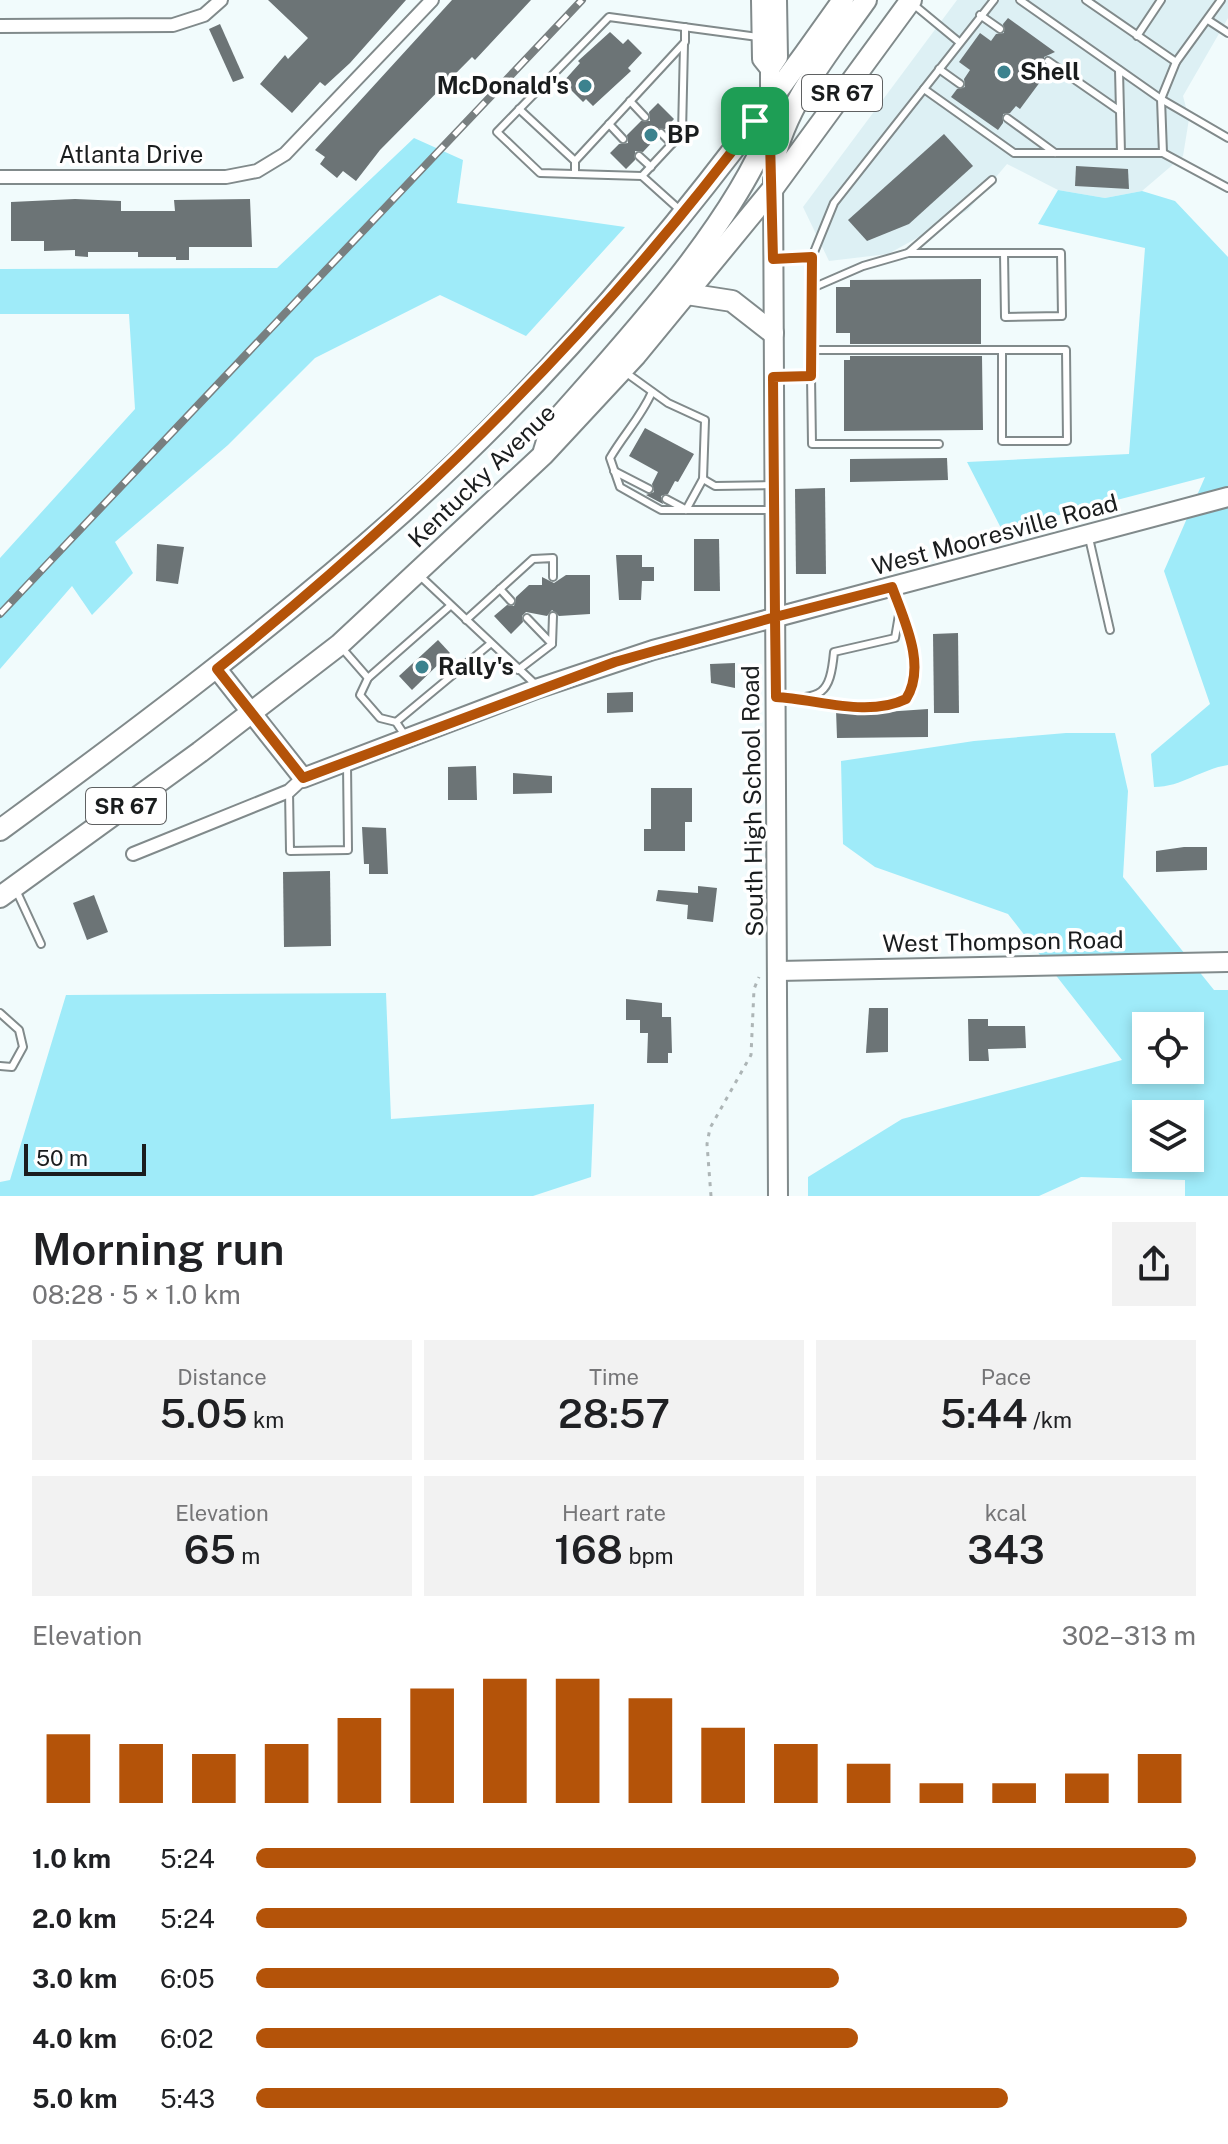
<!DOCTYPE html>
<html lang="en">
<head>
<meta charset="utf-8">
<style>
  :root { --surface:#fff; --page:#f2f2f2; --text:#202124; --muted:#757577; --accent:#b45309 }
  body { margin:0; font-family:"Public Sans",sans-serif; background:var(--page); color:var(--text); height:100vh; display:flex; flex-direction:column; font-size:30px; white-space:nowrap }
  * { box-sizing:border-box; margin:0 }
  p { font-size:26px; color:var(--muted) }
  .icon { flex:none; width:44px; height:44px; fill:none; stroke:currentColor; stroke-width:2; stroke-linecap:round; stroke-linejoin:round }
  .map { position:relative; height:1196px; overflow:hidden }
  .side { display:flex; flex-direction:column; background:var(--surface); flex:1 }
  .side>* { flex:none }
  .controls { position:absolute; left:1132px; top:1012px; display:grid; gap:16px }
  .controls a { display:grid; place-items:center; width:72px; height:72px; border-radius:0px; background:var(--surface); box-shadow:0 4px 12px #0003; font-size:40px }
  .scale { position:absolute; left:24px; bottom:20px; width:122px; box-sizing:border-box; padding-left:8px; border:4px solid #1a1d1e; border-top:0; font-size:22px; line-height:28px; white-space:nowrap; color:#1a1d1e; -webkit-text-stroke:6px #fff; paint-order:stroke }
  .pin { position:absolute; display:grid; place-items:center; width:68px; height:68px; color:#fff; margin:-34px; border-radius:16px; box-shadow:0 4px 12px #0006 }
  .round { display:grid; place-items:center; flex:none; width:84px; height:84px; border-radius:0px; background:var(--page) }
  .head { display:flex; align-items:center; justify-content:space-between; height:136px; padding:0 32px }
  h1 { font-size:44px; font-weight:600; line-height:60px }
  .figures { display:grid; grid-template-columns:repeat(3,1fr); gap:12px; height:136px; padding:8px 32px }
  .figures div { display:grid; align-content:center; border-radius:0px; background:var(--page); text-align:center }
  .figures b { font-size:40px; font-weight:600 }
  .figures small { font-size:22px; font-weight:400 }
  .figures p { font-size:22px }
  .chart { height:224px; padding:16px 32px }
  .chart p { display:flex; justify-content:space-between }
  .chart svg { width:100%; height:144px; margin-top:8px; stroke:var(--accent); stroke-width:6 }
  ul { padding:0 32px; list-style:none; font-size:26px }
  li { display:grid; grid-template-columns:128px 96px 1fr; align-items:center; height:60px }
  li i { height:20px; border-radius:10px; background:var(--accent) }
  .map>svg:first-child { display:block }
</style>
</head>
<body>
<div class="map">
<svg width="1228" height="1196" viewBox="0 0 1228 1196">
  <rect width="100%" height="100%" fill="#f1fbfc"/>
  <!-- built -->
  <path fill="#ddf0f4" d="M957,0h271v18l-45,78 6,23 -6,37 -41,35 -37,7 -47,-8 -51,-26 -39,46 -80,44 -59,7 -26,-54z"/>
  <!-- green -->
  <g fill="#9febf9" fill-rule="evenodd">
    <path d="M414,138l49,22 -6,43 168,24 -99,109 -86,-41 -125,63 -87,87 -113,97 18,31 -41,42 -20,-29 -72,83v-111l135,-149 -6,-95h-129v-45l277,-1z"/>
    <path d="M1058,190l47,8 37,-7 33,10 53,56v508c-27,4 -46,22 -74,22l-3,-33 59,-50 -46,-133 41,-94 -203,53 -35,-68 162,-8 16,-206 -107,-24z"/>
    <path d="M1066,733h49l13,58 -5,86 91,113h14v206h-43v-16l-104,-3 -42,19h-231v-19l94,-58 220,-59 -114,-146 -133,-47 -32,-23 -2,-83 133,-20zM1146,1026h44v44h-44zM1146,1114h44v44h-44z"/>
    <path d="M386,993l5,126 203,-15 -3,73 -58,19h-533v-14l10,-2 56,-185z"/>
  </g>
  <!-- building -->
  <g fill="#6c7476">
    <path d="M268,0h138l-56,63 -25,23 -5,-4 -28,31 -32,-29 25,-29 3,4 20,-21z"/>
    <path d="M452,0h79l-56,60 -3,-3 -92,93 -24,31 -13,-10 -6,7 -17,-14 5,-7 -10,-7z"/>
    <path d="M1008,18l47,34 -11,5v9l-6,8 5,4 -23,31 -4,-3 -6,7 -7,1v9l-5,7 -47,-33 6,-8 8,-2 -1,-8 6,-9 -11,-8 21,-29 11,8 5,-7 8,-1 -1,-9z"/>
    <path d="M220,24l24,54 -11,4 -24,-53z"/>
    <path d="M610,32l13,12 5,-5 14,14 -14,15 3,3 -38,35 -7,-7 -3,3 -20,-20 17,-19 -2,-2z"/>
    <path d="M658,103l16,16 -9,10h-9l1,8 -14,15 -8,-1v9l-9,9 -16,-16 9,-9 9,-1 -1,-8 14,-14h9l-1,-9z"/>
    <path d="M944,134l29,32 -64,58 -42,17 -19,-21z"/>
    <path d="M1076,166l52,3 1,20 -54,-3z"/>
    <path d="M75,199l46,2v10h54l-1,-11 76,-1 2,48h-63v13h-13v-3h-38v-5h-50v5l-13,-1v-6l-31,1v-10h-33v-39z"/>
    <path d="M981,279v65h-131v-11h-14v-46h14v-7z"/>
    <path d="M850,356h132l1,74 -139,1v-71h6z"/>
    <path d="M645,428l49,26 -16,28 -3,-1 -7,13 -7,2 2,8 -17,-9 8,-3 -2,-8 6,-12 -29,-16z"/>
    <path d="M947,458l1,22 -98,2v-23z"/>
    <path d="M825,488l1,86h-30l-1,-85z"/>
    <path d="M694,539h25l1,52h-26z"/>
    <path d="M157,544l27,3 -6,37 -22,-3z"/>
    <path d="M616,555h26v12h12v14h-12l-1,19h-22z"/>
    <path d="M566,575h24v39l-31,2 -7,-6 -5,6 -21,-4 -4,4 1,6 -12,12 -17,-18 13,-11 7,1 2,-9 13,-12h13v-8l12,6z"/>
    <path d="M958,633l1,80h-25l-1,-79z"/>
    <path d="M438,640l12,13 -38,37 -13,-14z"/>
    <path d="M735,663v25l-24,-5 -1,-19z"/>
    <path d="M633,692v20l-26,1v-20z"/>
    <path d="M928,709v28l-91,1 -1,-28 34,3z"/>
    <path d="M476,766l1,34h-29v-33z"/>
    <path d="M513,773l39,3v17l-39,1z"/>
    <path d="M651,788h41v34h-7v29h-41v-22h7z"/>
    <path d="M362,827l24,1 2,46h-19v-10h-5z"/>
    <path d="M1184,847h23v23l-51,2v-21z"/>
    <path d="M330,871l1,75 -47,1 -1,-75z"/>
    <path d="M698,886l19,2 -4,34 -26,-3 1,-14 -32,-4 2,-11 40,3z"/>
    <path d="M94,895l14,37 -21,8 -14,-37z"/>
    <path d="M626,999l36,4v14h9l1,36h-4v10h-21l1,-30h-8v-13h-14z"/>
    <path d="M869,1008h19v44l-22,1z"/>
    <path d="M968,1019h20v7h37l1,22 -38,1 1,12h-20z"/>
  </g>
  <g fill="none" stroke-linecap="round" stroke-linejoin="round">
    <defs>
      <g id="lane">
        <path d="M1020,0l141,99 67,39"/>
        <path d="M1086,0l90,62"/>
        <path d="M913,4l46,38"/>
        <path d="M980,15l20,14"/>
        <path d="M1208,20l20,13"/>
        <path d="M1137,36l24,-36"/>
        <path d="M1048,61l72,50"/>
        <path d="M939,69l21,15"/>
        <path d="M1119,70l2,83"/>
        <path d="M924,89l90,64h149l-2,-54 15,-37 45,-62"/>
        <path d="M630,101l15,16"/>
        <path d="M519,109l56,52"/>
        <path d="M1007,118l48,35"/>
        <path d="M609,124l14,15"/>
        <path d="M661,133l11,11"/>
        <path d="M1163,153l65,35"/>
        <path d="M639,156l12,11"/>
        <path d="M575,174v-13l110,-119v-15"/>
        <path d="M642,176l40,-43 2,-89"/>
        <path d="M681,211l-39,-35 -102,-3 -43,-41 112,-115 149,20"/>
        <path d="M908,253l84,-73"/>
        <path d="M775,259l37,-2"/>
        <path d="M810,289l53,-23 45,-13h153l1,63 -57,1 -1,-64"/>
        <path d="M811,350h191v91h65l-1,-91h-64"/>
        <path d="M625,372l43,31 37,17 -2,59 -17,31"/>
        <path d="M811,376l1,68h127"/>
        <path d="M777,377l34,-1 -1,-114 24,-59 160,-203"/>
        <path d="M652,392c-11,25 -28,42 -42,66l10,29 41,23h112"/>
        <path d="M614,471l35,18"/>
        <path d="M703,479l12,7 58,-1"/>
        <path d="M666,499l17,9"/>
        <path d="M1089,538l21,92"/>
        <path d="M418,574l117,110"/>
        <path d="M500,589l11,12"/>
        <path d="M527,618l25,26"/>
        <path d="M466,620l67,-61 20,-1v19"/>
        <path d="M341,647l27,31"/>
        <path d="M518,670l34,-26 1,-28"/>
        <path d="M779,697c43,2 51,-2 55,-45l61,-14 5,-29 -7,-20"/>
        <path d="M809,699c31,6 67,14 97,0 16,-25 5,-61 -5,-87"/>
        <path d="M396,722l94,-78"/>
        <path d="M406,737l-10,-15 -16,-4 -20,-23 8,-17 82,-72"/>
        <path d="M289,791l1,60 58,-1 -1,-86"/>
        <path d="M16,890l25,54"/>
        <path d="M0,1013l19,17 4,17 -11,20 -12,-1"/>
      </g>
      <g id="street">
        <path d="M0,26l173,-1 31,-10 17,-15"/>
        <path d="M0,177h226l31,-6 28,-17 147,-154"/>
        <path d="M133,854l156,-63 14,-13"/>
      </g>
      <g id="secondary">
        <path d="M761,0l1,59 8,10"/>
        <path d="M770,107v-38l8,-12 -1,-57"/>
        <path d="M773,180l5,1016"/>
        <path d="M217,669l86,109 236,-90 114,-38 575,-153"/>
        <path d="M778,971l450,-9"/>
      </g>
      <g id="primary">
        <path d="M773,165c13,-62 57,-114 93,-165"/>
        <path d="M687,294l45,7 41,32"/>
        <path d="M544,451l8,-26c73,-83 179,-196 219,-298"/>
        <path d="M0,830c138,-101 275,-204 403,-318 168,-151 311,-328 440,-512"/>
        <path d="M0,897l200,-145 139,-107 204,-190 93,-100 138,-168 137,-187"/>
      </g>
    </defs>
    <!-- lane casing -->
    <use href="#lane" stroke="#818a8b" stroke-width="10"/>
    <!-- street casing -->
    <use href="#street" stroke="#818a8b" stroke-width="16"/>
    <!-- secondary casing -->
    <use href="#secondary" stroke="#818a8b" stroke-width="22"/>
    <!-- primary casing -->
    <use href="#primary" stroke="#818a8b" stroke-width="24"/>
    <!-- path -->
    <g stroke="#adb5b6" stroke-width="3" stroke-dasharray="4 6" stroke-linecap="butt">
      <path d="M750,784l9,21"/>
      <path d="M711,1196l-4,-52 3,-16 41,-73 3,-66 5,-12"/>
    </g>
    <!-- lane -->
    <use href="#lane" stroke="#fff" stroke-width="6"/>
    <!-- street -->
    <use href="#street" stroke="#fff" stroke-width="12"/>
    <!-- secondary -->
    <use href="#secondary" stroke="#fff" stroke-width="18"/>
    <!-- primary -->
    <use href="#primary" stroke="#fff" stroke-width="20"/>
    <defs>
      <path id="rail" d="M0,614l582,-614"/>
    </defs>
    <!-- rail casing -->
    <use href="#rail" stroke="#787f80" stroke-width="8"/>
    <!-- rail -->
    <use href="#rail" stroke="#fff" stroke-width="5" stroke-dasharray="15" stroke-linecap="butt"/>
  </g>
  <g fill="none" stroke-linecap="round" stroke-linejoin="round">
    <defs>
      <path id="route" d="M755,121c-155,207 -337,386 -538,548l86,109 312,-116 160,-45 1,80c41,2 91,21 130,2 21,-33 -2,-79 -14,-112l-117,30 -2,-240 38,-1 1,-119 -39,2 -4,-158 -14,20"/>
    </defs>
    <!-- route casing -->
    <use href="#route" stroke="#fff" stroke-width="16"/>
    <!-- route -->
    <use href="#route" stroke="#b45309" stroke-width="10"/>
  </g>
  <!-- markers -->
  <g fill="#3c828e" stroke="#fff" stroke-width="3">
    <circle cx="1004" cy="72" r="8"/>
    <circle cx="585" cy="86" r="8"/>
    <circle cx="651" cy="135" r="8"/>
    <circle cx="422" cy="667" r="8"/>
  </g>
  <g text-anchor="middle" stroke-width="7" stroke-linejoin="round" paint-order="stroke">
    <!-- shield labels -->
    <g fill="#fff" stroke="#5f6162" stroke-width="2">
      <rect x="802" y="75" width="80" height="36" rx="6"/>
      <rect x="86" y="788" width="80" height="36" rx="6"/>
    </g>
    <g font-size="22" font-weight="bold" fill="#1a1d1e">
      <text x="842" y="101">SR 67</text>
      <text x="126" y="814">SR 67</text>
    </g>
    <!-- poi labels -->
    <g font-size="24" font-weight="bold" fill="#1a1d1e" stroke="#fff" text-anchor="start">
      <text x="1020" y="80">Shell</text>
      <text x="569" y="94" text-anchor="end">McDonald's</text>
      <text x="667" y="143">BP</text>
      <text x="438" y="675">Rally's</text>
    </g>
    <!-- street labels -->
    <g font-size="24" fill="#1a1d1e" stroke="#fff">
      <text x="131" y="163">Atlanta Drive</text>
      <text transform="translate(482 476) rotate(-44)" y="8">Kentucky Avenue</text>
      <text transform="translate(995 535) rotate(-15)" y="8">West Mooresville Road</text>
      <text transform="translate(753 801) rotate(-91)" y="8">South High School Road</text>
      <text transform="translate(1003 942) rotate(-1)" y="8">West Thompson Road</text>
    </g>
  </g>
</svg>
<div class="controls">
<a><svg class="icon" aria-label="locate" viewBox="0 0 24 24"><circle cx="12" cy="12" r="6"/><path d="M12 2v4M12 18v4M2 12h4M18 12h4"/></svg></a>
<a><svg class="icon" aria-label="layers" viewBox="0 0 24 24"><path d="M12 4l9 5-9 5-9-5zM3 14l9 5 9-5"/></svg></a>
</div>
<div class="scale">50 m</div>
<div class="pin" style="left:755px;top:121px;background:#1e9e55"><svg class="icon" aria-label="arrive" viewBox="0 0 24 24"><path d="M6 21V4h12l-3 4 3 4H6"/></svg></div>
</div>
<section class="side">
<div class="head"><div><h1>Morning run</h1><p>08:28 · 5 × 1.0 km</p></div><a class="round"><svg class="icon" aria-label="share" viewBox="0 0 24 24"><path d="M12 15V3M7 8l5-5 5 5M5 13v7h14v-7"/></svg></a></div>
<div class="figures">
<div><p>Distance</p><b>5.05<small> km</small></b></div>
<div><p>Time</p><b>28:57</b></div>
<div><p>Pace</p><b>5:44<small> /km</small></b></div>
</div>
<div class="figures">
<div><p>Elevation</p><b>65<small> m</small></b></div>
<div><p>Heart rate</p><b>168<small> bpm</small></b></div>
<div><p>kcal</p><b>343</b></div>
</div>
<div class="chart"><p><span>Elevation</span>302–313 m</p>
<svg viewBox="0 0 160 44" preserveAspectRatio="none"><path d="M5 44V23M15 44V26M25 44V29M35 44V26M45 44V18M55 44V9M65 44V6M75 44V6M85 44V12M95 44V21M105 44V26M115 44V32M125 44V38M135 44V38M145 44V35M155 44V29"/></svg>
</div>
<ul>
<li><b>1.0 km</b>5:24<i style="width:100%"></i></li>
<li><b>2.0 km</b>5:24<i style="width:99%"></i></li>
<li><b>3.0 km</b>6:05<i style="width:62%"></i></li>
<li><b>4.0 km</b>6:02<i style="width:64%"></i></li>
<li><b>5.0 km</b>5:43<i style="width:80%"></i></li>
</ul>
</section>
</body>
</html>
